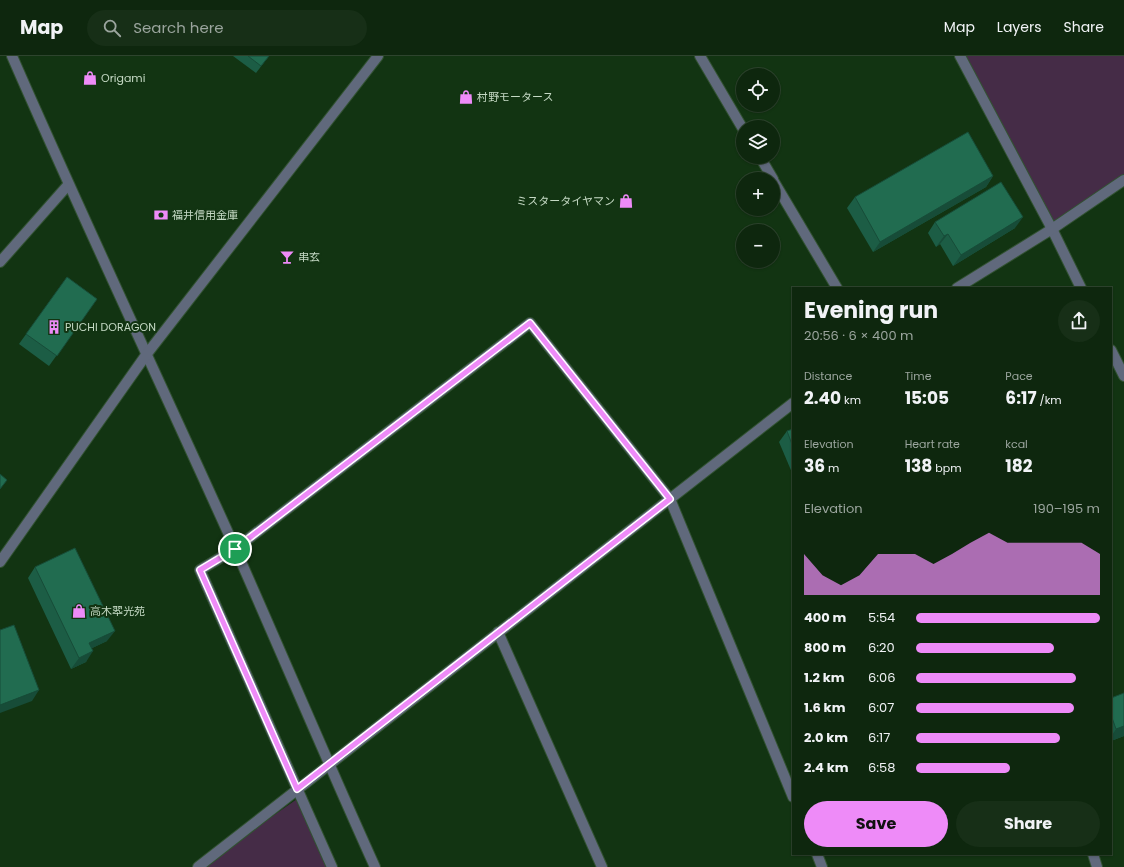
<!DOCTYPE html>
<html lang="en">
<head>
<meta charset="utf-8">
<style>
  :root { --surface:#0e270e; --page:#172f17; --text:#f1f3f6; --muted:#9ba59e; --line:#2e442e; --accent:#ee8bf8 }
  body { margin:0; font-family:Poppins,"Noto Sans JP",sans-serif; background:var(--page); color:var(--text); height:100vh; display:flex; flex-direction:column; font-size:15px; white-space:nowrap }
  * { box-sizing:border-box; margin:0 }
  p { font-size:13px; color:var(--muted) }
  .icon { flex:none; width:22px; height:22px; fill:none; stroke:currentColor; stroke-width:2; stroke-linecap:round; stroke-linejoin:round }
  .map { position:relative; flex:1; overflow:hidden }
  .details { position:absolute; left:792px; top:231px; width:320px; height:568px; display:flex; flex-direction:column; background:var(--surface); border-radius:0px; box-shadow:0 1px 3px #0004,0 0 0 1px var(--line) }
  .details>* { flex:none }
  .fabs { position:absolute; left:736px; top:12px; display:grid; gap:8px }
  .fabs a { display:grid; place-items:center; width:44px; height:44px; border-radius:50%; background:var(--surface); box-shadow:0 1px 3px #0004,0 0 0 1px var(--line); font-size:20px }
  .pin { position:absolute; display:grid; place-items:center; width:34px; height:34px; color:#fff; margin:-17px; border:2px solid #fff; border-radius:50%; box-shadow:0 1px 4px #0007 }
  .round { display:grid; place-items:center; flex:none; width:42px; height:42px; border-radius:21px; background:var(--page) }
  .headline { display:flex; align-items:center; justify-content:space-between; height:68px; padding:0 12px }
  h1 { font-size:22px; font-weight:700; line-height:30px }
  .stats { display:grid; grid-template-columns:repeat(3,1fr); gap:6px; height:68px; padding:4px 12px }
  .stats div { display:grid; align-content:center }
  .stats b { font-size:17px; font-weight:700 }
  .stats small { font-size:11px; font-weight:400 }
  .stats p { font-size:11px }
  .chart { height:112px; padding:8px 12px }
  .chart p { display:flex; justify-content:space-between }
  .chart svg { width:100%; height:72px; margin-top:4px; fill:var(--accent); opacity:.7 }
  .action { display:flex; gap:8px; margin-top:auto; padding:8px 12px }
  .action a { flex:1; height:46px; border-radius:24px; background:var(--accent); color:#111; font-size:16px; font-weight:700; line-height:46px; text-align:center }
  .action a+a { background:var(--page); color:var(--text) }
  ul { padding:0 12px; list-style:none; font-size:13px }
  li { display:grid; grid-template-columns:64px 48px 1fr; align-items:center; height:30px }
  li i { height:10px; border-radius:5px; background:var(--accent) }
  header { display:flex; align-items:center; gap:24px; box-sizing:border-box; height:56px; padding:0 20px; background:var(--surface); border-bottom:1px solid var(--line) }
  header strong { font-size:19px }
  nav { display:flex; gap:22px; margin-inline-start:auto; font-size:14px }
  .search { width:280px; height:36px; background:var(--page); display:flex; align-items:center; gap:10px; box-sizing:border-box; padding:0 14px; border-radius:22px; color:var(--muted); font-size:15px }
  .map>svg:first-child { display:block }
</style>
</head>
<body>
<header>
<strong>Map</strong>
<div class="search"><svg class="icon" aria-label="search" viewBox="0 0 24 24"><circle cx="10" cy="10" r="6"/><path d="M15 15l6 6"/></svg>Search here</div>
<nav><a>Map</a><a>Layers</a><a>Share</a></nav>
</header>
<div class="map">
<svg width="1124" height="811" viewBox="0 0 1124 811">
  <rect width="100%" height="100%" fill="#123412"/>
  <!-- green -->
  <g fill="#452c47">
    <path d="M960,0h164v118l-72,55z"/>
    <path d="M300,741l32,70h-133z"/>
  </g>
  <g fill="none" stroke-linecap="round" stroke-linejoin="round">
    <defs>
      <g id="minor">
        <path d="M12,0c72,165 149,328 223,492 47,106 92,213 140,319"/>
        <path d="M700,0l43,73"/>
        <path d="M960,0l92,173 29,59"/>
        <path d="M760,101l13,22"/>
        <path d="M773,124l64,108"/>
        <path d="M0,206l68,-77"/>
        <path d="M957,232l95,-59 72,-49"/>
        <path d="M1111,294l13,26"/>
        <path d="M0,506l146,-207 232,-299"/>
        <path d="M498,576l104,235"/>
        <path d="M817,798l5,13"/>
        <path d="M1093,798l4,13"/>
        <path d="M198,811l595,-464"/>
        <path d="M332,811l-132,-297 35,-21 295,-226 140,176 123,298"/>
      </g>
    </defs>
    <!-- minor casing -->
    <use href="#minor" stroke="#325232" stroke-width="12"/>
    <!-- minor -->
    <use href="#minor" stroke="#60697c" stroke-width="10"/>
  </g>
  <!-- wall -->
  <g fill="#1c5d45">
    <path d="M233,0h36l-13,17z"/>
    <path d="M993,120l-7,11 -113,65 -26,-44 8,-11z"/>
    <path d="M935,166l80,6 -62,38 -13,-22 -4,3 -8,-14z"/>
    <path d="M67,221l30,22 -48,67 -30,-22z"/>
    <path d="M793,373v46l-14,-33 8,-11z"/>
    <path d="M35,511l72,74 -15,7 -6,14 -15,7 -43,-91z"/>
    <path d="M1111,642l13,38 -13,5z"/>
  </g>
  <!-- shaded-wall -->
  <g fill="#174c38">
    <path d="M993,120l-7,11 -113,65 7,-10z"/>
    <path d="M1023,161l-8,11 -62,38 8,-11z"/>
    <path d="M948,178l-8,10 -4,3 8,-11z"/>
    <path d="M115,575l-8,10 -25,12 7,-10z"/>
    <path d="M93,595l-7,11 -15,7 8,-11z"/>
    <path d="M39,634l-7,11 -32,12v-8z"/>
    <path d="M1124,670v10l-13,5v-4l5,-8z"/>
  </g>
  <!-- building -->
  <g fill="#216c50" stroke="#174c38">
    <path d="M248,0h21l-8,10z"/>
    <path d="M968,76l25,44 -113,66 -25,-45z"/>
    <path d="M1001,126l22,35 -62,38 -13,-21 -4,2 -9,-14z"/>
    <path d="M67,221l30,22 -40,57 -31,-22z"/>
    <path d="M793,373v18l-6,-16z"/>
    <path d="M0,418l7,6 -7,9z"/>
    <path d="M75,492l40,83 -26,12 4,8 -14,7 -44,-91z"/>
    <path d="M14,569l25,65 -39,15v-75z"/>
    <path d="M1124,637v33l-8,3 -5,-14v-17z"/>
  </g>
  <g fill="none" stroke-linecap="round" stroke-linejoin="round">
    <defs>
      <path id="route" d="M530,267l140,176 -373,290 -97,-219 35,-21z"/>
    </defs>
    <!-- route casing -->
    <use href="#route" stroke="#fff" stroke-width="8"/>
    <!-- route -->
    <use href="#route" stroke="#ee8bf8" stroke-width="5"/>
  </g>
  <!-- icons -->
  <defs>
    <symbol id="shop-bare" viewBox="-9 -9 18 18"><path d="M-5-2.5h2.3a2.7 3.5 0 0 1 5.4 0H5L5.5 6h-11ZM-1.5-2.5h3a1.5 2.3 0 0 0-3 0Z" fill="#ee8bf8" stroke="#123412" stroke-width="2.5" paint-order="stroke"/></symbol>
    <symbol id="bank-bare" viewBox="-9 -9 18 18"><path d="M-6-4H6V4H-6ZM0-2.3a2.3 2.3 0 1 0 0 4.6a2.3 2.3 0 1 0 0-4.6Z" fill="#ee8bf8" stroke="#123412" stroke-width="2.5" paint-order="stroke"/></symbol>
    <symbol id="bar-bare" viewBox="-9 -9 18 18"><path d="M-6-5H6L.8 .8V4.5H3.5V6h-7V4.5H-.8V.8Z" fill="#ee8bf8" stroke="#123412" stroke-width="2.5" paint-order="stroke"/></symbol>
    <symbol id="building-bare" viewBox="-9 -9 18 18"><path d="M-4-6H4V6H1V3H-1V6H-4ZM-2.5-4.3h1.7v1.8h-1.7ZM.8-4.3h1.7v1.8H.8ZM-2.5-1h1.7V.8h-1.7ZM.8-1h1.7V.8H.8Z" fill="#ee8bf8" stroke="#123412" stroke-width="2.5" paint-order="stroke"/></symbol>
  </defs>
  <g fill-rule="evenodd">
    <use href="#shop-bare" x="80" y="12" width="20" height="20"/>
    <use href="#shop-bare" x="456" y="31" width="20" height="20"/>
    <use href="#shop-bare" x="616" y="135" width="20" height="20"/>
    <use href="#bank-bare" x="151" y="149" width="20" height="20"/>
    <use href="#bar-bare" x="277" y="191" width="20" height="20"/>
    <use href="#building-bare" x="44" y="261" width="20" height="20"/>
    <use href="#shop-bare" x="69" y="545" width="20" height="20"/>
  </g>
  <g text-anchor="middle" stroke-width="4" stroke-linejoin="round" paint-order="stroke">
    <!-- poi labels -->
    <g font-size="11" fill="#c5d9c4" stroke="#123412" text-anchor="start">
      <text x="101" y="26">Origami</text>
      <text x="477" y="45">村野モータース</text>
      <text x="615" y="149" text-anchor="end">ミスタータイヤマン</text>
      <text x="172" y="163">福井信用金庫</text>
      <text x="298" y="205">串玄</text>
      <text x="65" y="275">PUCHI DORAGON</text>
      <text x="90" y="559">高木翆光苑</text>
    </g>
  </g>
</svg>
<div class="fabs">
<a><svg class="icon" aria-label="locate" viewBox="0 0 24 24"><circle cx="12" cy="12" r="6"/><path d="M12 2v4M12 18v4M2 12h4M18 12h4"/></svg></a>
<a><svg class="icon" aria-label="layers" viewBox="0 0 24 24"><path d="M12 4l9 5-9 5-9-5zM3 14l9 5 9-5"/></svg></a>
<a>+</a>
<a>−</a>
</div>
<div class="pin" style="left:235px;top:493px;background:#1e9e55"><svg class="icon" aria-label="arrive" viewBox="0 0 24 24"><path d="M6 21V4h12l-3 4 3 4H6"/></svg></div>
<section class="details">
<div class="headline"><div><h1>Evening run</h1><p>20:56 · 6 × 400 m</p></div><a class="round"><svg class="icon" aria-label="share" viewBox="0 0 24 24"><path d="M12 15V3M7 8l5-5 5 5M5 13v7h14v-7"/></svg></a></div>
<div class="stats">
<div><p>Distance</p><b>2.40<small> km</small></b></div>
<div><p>Time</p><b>15:05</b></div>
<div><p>Pace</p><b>6:17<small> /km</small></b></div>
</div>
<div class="stats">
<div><p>Elevation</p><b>36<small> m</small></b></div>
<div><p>Heart rate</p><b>138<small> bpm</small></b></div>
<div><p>kcal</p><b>182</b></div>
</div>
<div class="chart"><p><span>Elevation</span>190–195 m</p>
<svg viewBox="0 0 160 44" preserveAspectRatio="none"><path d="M0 44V19L10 32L20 38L30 32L40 19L50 19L60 19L70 25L80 19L90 12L100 6L110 12L120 12L130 12L140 12L150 12L160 19V44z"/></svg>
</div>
<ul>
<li><b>400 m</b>5:54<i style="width:100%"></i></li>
<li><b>800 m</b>6:20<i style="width:75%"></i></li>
<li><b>1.2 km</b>6:06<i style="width:87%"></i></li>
<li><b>1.6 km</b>6:07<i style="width:86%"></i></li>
<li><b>2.0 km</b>6:17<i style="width:78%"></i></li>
<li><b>2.4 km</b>6:58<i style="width:51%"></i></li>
</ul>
<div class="action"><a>Save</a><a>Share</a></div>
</section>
</div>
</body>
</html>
